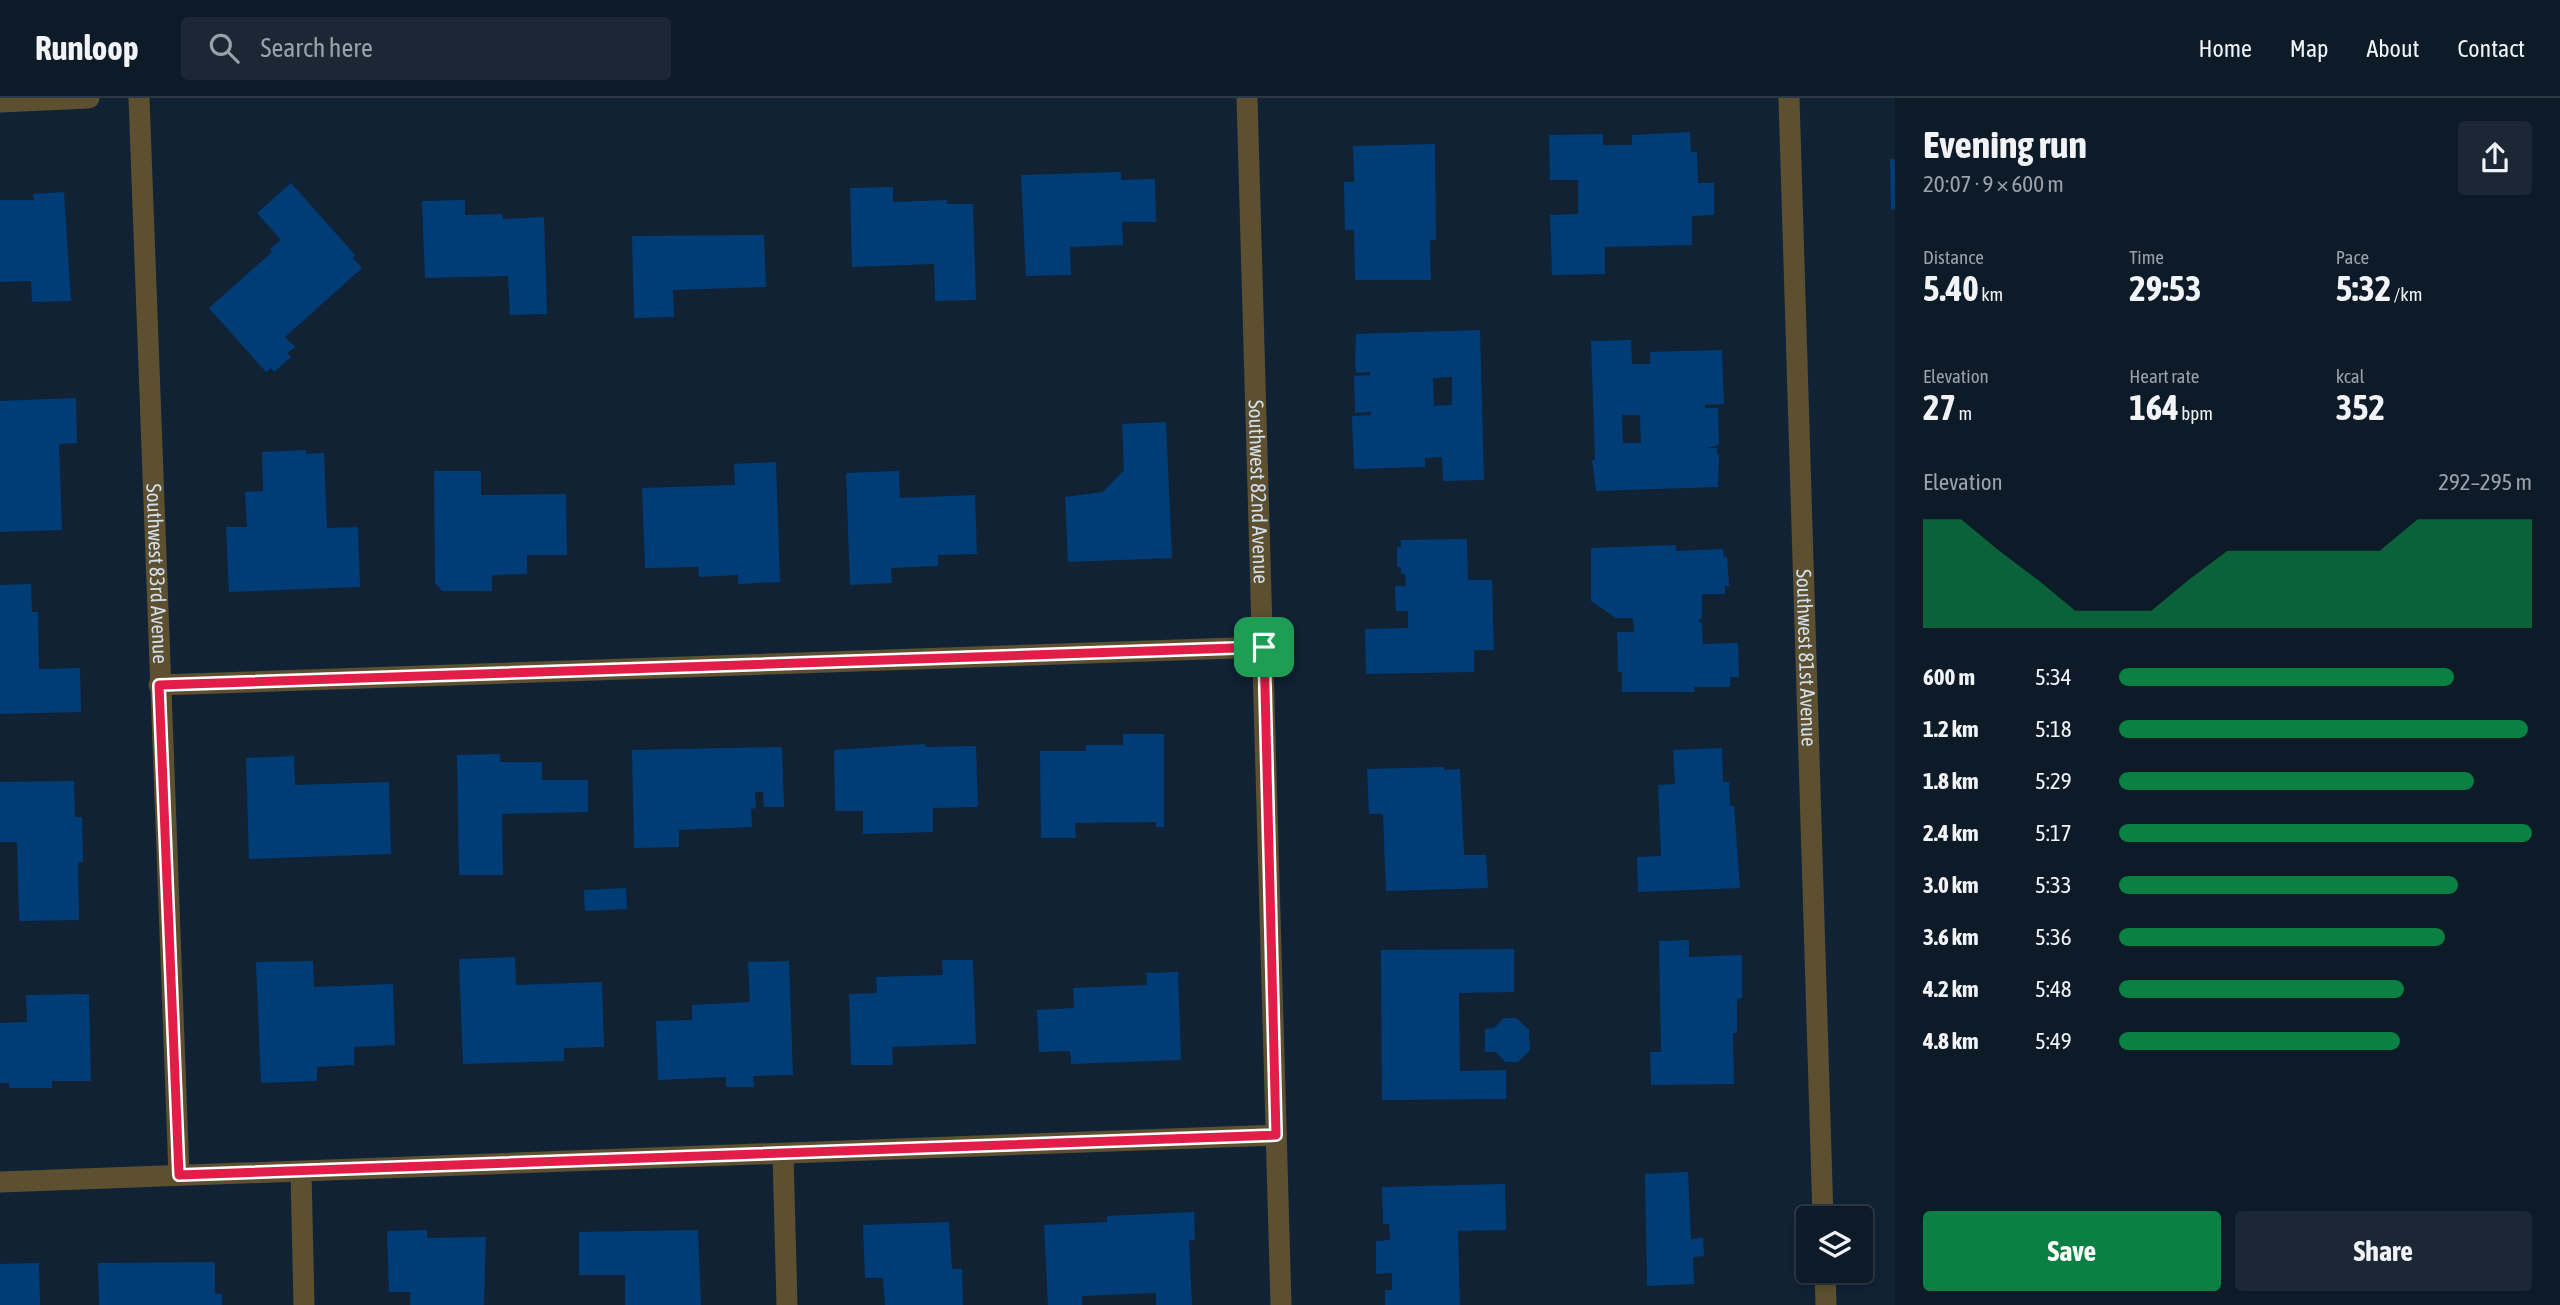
<!DOCTYPE html>
<html lang="en">
<head>
<meta charset="utf-8">
<style>
  :root { --surface:#0d1a28; --page:#1b2734; --text:#f1f3f6; --muted:#9aa1a8; --line:#2d3845; --accent:#0b8043 }
  body { margin:0; font-family:"Asap Condensed",sans-serif; background:var(--page); color:var(--text); height:100vh; display:flex; flex-direction:column; font-size:26px; white-space:nowrap }
  * { box-sizing:border-box; margin:0 }
  p { font-size:23px; color:var(--muted) }
  .icon { flex:none; width:38px; height:38px; fill:none; stroke:currentColor; stroke-width:2; stroke-linecap:round; stroke-linejoin:round }
  .map { position:relative; flex:1; overflow:hidden }
  .side { display:flex; flex-direction:column; background:var(--surface); width:665px }
  .side>* { flex:none }
  .controls { position:absolute; left:1796px; top:1108px; display:grid; gap:14px }
  .controls a { display:grid; place-items:center; width:77px; height:77px; border-radius:7px; background:var(--surface); box-shadow:0 4px 10px #0003,0 0 0 2px var(--line); font-size:35px }
  .pin { position:absolute; display:grid; place-items:center; width:60px; height:60px; color:#fff; margin:-30px; border-radius:14px; box-shadow:0 4px 10px #0006 }
  .round { display:grid; place-items:center; flex:none; width:74px; height:74px; border-radius:7px; background:var(--page) }
  .summary { display:flex; align-items:center; justify-content:space-between; height:119px; padding:0 28px }
  h1 { font-size:38px; font-weight:700; line-height:52px }
  .metrics { display:grid; grid-template-columns:repeat(3,1fr); gap:10px; height:119px; padding:7px 28px }
  .metrics div { display:grid; align-content:center }
  .metrics b { font-size:35px; font-weight:700 }
  .metrics small { font-size:19px; font-weight:400 }
  .metrics p { font-size:19px }
  .chart { height:196px; padding:14px 28px }
  .chart p { display:flex; justify-content:space-between }
  .chart svg { width:100%; height:126px; margin-top:7px; fill:var(--accent); opacity:.7 }
  .action { display:flex; gap:14px; margin-top:auto; padding:14px 28px }
  .action a { flex:1; height:80px; border-radius:7px; background:var(--accent); color:#fff; font-size:28px; font-weight:700; line-height:80px; text-align:center }
  .action a+a { background:var(--page); color:var(--text) }
  ul { padding:0 28px; list-style:none; font-size:23px }
  li { display:grid; grid-template-columns:112px 84px 1fr; align-items:center; height:52px }
  li i { height:18px; border-radius:9px; background:var(--accent) }
  header { display:flex; align-items:center; gap:42px; box-sizing:border-box; height:98px; padding:0 35px; background:var(--surface); border-bottom:2px solid var(--line) }
  header strong { font-size:33px }
  nav { display:flex; gap:38px; margin-inline-start:auto; font-size:24px }
  .search { width:490px; height:63px; background:var(--page); display:flex; align-items:center; gap:18px; box-sizing:border-box; padding:0 24px; border-radius:7px; color:var(--muted); font-size:26px }
  main { display:flex; flex:1; min-height:0 }
  .map>svg:first-child { display:block }
</style>
</head>
<body>
<header>
<strong>Runloop</strong>
<div class="search"><svg class="icon" aria-label="search" viewBox="0 0 24 24"><circle cx="10" cy="10" r="6"/><path d="M15 15l6 6"/></svg>Search here</div>
<nav><a>Home</a><a>Map</a><a>About</a><a>Contact</a></nav>
</header>
<main>
<div class="map">
<svg width="1895" height="1207" viewBox="0 0 1895 1207">
  <rect width="100%" height="100%" fill="#112235"/>
  <!-- building -->
  <g fill="#003d76" fill-rule="evenodd">
    <path d="M1690,34l1,20h6l1,31h16v32l-22,1v29l-87,2v27l-53,1 -2,-60 28,-1v-34h-28l-1,-45 54,-1v11h29v-10z"/>
    <path d="M1435,46l1,96h-6l1,40h-76l-1,-50h-9l-1,-48h10l-1,-36z"/>
    <path d="M1890,61h5v50l-4,1z"/>
    <path d="M1121,74v8l34,-1 1,43h-34l1,23 -53,2 1,28 -45,1 -5,-101z"/>
    <path d="M291,85l64,72 -2,3 9,10 -77,69 10,10 -8,6 4,4 -17,15 -3,-4 -5,4 -57,-64 63,-56 -2,-3 11,-9 -24,-27z"/>
    <path d="M893,89v15l54,-2v4h26l3,96 -41,1 -1,-37 -82,3 -2,-79z"/>
    <path d="M64,94l7,109 -39,1 -1,-21 -31,1v-82h34l-1,-6z"/>
    <path d="M465,102v15l37,-1 1,5 41,-2 3,97 -37,1 -2,-39 -83,2 -3,-77z"/>
    <path d="M764,137l2,52 -93,3 1,27 -40,1 -2,-82z"/>
    <path d="M1480,232l4,150 -41,1 -1,-24 -17,1v9l-71,2 -2,-53 19,-1v-3l-16,1 -1,-37 16,-1v-3l-13,1 -2,-6 1,-33zM1452,279v28l-18,1 -1,-28z"/>
    <path d="M1631,242l1,24h18v-12l72,-2 2,54 -19,1v3h13l1,37 -13,3h11v7h2l-1,32 -122,4 -4,-31h3l-4,-119zM1622,317h18l1,28h-18z"/>
    <path d="M76,300l1,45 -18,1 3,86 -62,2v-131z"/>
    <path d="M1166,324l6,136 -104,4 -3,-65 38,-5 21,-22 -2,-46z"/>
    <path d="M306,352v4l18,-1 3,75 31,-1 2,60 -131,5 -3,-65h21l-2,-35 18,-1 -1,-39z"/>
    <path d="M776,364l4,120 -42,2v-9l-39,2 -1,-10 -53,1 -3,-80 93,-3 -1,-21z"/>
    <path d="M434,373h47v24l85,-1 1,61h-40v19l-35,1v16h-50l-7,-8z"/>
    <path d="M899,373l1,27 75,-3 2,59 -39,1v11l-47,2 1,15 -42,2 -4,-112z"/>
    <path d="M1467,441l1,41h24l2,70h-20v22l-108,2 -1,-45 43,-1v-17h-12l-1,-25h11l-1,-12h-4v-7h-4v-20h4v-7z"/>
    <path d="M1676,447v6l47,-2 1,8h3l2,29h-4v8h-23v25h-3v4h3l1,21 35,-1 1,34h-9v10h-36l1,5h-73v-20h-4l-1,-40h17l-1,-14h-17l-25,-17v-53z"/>
    <path d="M31,486l1,28h6l1,57 41,-1 1,44 -81,2v-129z"/>
    <path d="M1123,636h41v93h-8v-5l-81,1 1,15h-35l-1,-87h46v-6h37z"/>
    <path d="M925,646v3l51,-1 2,61 -45,1v24l-70,2v-23h-28l-1,-61z"/>
    <path d="M782,649l2,60h-20l-1,-15h-8l1,16 -5,1 1,18 -73,3v17l-45,1 -2,-98z"/>
    <path d="M1722,650l1,34h6l1,24h4l6,82 -102,4 -1,-35 24,-1 -3,-71 17,-1 -2,-34z"/>
    <path d="M500,656v8h42v18h46v32l-86,2 1,61h-44l-2,-120z"/>
    <path d="M294,658l1,29 94,-3 2,72 -142,5 -3,-101z"/>
    <path d="M1444,669v3l16,-1 4,86h22l2,33 -102,3 -3,-77h-14l-2,-45z"/>
    <path d="M74,683l1,36h7l1,45h-5l1,58 -60,1 -2,-79h-17v-60z"/>
    <path d="M626,790l1,21 -42,2 -1,-21z"/>
    <path d="M1689,842v17l53,-2v43l-5,1v34h-4l1,51 -83,1 -1,-33h11l-2,-111z"/>
    <path d="M1514,851v43l-55,1 1,78 46,-1v29l-124,1 -1,-150z"/>
    <path d="M515,859l1,28 86,-3 2,65 -40,1v13l-101,3 -4,-105z"/>
    <path d="M942,862h31l3,84 -84,3 1,18h-42l-2,-71 28,-1 -1,-16 67,-2z"/>
    <path d="M313,863l1,26 79,-3 2,61 -41,2v18l-37,2v14l-56,2 -5,-121z"/>
    <path d="M789,863l4,114 -40,1 1,11h-28v-10l-68,3 -2,-59 36,-1v-15l58,-3 -2,-40z"/>
    <path d="M1178,874l3,88 -110,4 -1,-13 -31,1 -2,-42 37,-2 -1,-20 74,-3 -1,-12z"/>
    <path d="M89,896l2,87h-39v7h-43v-5h-9v-60l27,-1 -1,-27z"/>
    <path d="M1504,920h12l13,12 1,20 -12,12h-13l-9,-10h-11v-23l9,-1z"/>
    <path d="M1688,1074l3,67 12,-1 1,18 -11,1 1,27 -47,2 -2,-112z"/>
    <path d="M1505,1086l1,46 -48,1 2,74h-75v-15h7v-17l-16,1v-33l14,-1 -1,-16h-6l-1,-37z"/>
    <path d="M1194,1114l1,28h-6l3,65h-36v-12l-74,3v9h-34l-4,-80 63,-3v-6z"/>
    <path d="M949,1124l3,47h10l1,36h-78l-2,-27h-18l-2,-53z"/>
    <path d="M427,1132v8l59,-1 -2,68h-74v-13h-21l-2,-61z"/>
    <path d="M698,1132l3,75h-76v-30h-46v-43z"/>
    <path d="M215,1164v32h7v11h-123l-1,-42z"/>
    <path d="M39,1165l1,42h-40v-41z"/>
  </g>
  <g fill="none" stroke-linecap="round" stroke-linejoin="round">
    <!-- minor -->
    <g stroke="#5d5030" stroke-width="21">
      <path id="s1" d="M139,0l40,1077"/>
      <path id="s2" d="M1789,0l34,1120"/>
      <path d="M159,587l1105,-38"/>
      <path d="M783,1057l4,150"/>
      <path d="M301,1074l3,133"/>
      <path d="M0,1084l1276,-47"/>
      <path d="M1825,1172l1,35"/>
    </g>
    <!-- tertiary -->
    <g stroke="#5d5030" stroke-width="21">
      <path id="s3" d="M1247,0l34,1207"/>
      <path d="M0,4l89,-4"/>
    </g>
  </g>
  <g fill="none" stroke-linecap="round" stroke-linejoin="round">
    <defs>
      <path id="route" d="M1264,549l12,488 -1097,40 -20,-490z"/>
    </defs>
    <!-- route casing -->
    <use href="#route" stroke="#fff" stroke-width="14"/>
    <!-- route -->
    <use href="#route" stroke="#e11d48" stroke-width="9"/>
  </g>
  <g text-anchor="middle" stroke-width="6" stroke-linejoin="round" paint-order="stroke">
    <!-- street labels -->
    <g font-size="21" fill="#d3deeb" stroke="#08182a">
      <text dy="7" stroke="none"><textPath href="#s3" startOffset="394">Southwest 82nd Avenue</textPath></text>
      <text dy="7" stroke="none"><textPath href="#s1" startOffset="476">Southwest 83rd Avenue</textPath></text>
      <text dy="7" stroke="none"><textPath href="#s2" startOffset="560">Southwest 81st Avenue</textPath></text>
    </g>
  </g>
</svg>
<div class="controls">
<a><svg class="icon" aria-label="layers" viewBox="0 0 24 24"><path d="M12 4l9 5-9 5-9-5zM3 14l9 5 9-5"/></svg></a>
</div>
<div class="pin" style="left:1264px;top:549px;background:#1e9e55"><svg class="icon" aria-label="arrive" viewBox="0 0 24 24"><path d="M6 21V4h12l-3 4 3 4H6"/></svg></div>
</div>
<section class="side">
<div class="summary"><div><h1>Evening run</h1><p>20:07 · 9 × 600 m</p></div><a class="round"><svg class="icon" aria-label="share" viewBox="0 0 24 24"><path d="M12 15V3M7 8l5-5 5 5M5 13v7h14v-7"/></svg></a></div>
<div class="metrics">
<div><p>Distance</p><b>5.40<small> km</small></b></div>
<div><p>Time</p><b>29:53</b></div>
<div><p>Pace</p><b>5:32<small> /km</small></b></div>
</div>
<div class="metrics">
<div><p>Elevation</p><b>27<small> m</small></b></div>
<div><p>Heart rate</p><b>164<small> bpm</small></b></div>
<div><p>kcal</p><b>352</b></div>
</div>
<div class="chart"><p><span>Elevation</span>292–295 m</p>
<svg viewBox="0 0 160 44" preserveAspectRatio="none"><path d="M0 44V6L10 6L20 17L30 27L40 38L50 38L60 38L70 27L80 17L90 17L100 17L110 17L120 17L130 6L140 6L150 6L160 6V44z"/></svg>
</div>
<ul>
<li><b>600 m</b>5:34<i style="width:81%"></i></li>
<li><b>1.2 km</b>5:18<i style="width:99%"></i></li>
<li><b>1.8 km</b>5:29<i style="width:86%"></i></li>
<li><b>2.4 km</b>5:17<i style="width:100%"></i></li>
<li><b>3.0 km</b>5:33<i style="width:82%"></i></li>
<li><b>3.6 km</b>5:36<i style="width:79%"></i></li>
<li><b>4.2 km</b>5:48<i style="width:69%"></i></li>
<li><b>4.8 km</b>5:49<i style="width:68%"></i></li>
</ul>
<div class="action"><a>Save</a><a>Share</a></div>
</section>
</main>
</body>
</html>
